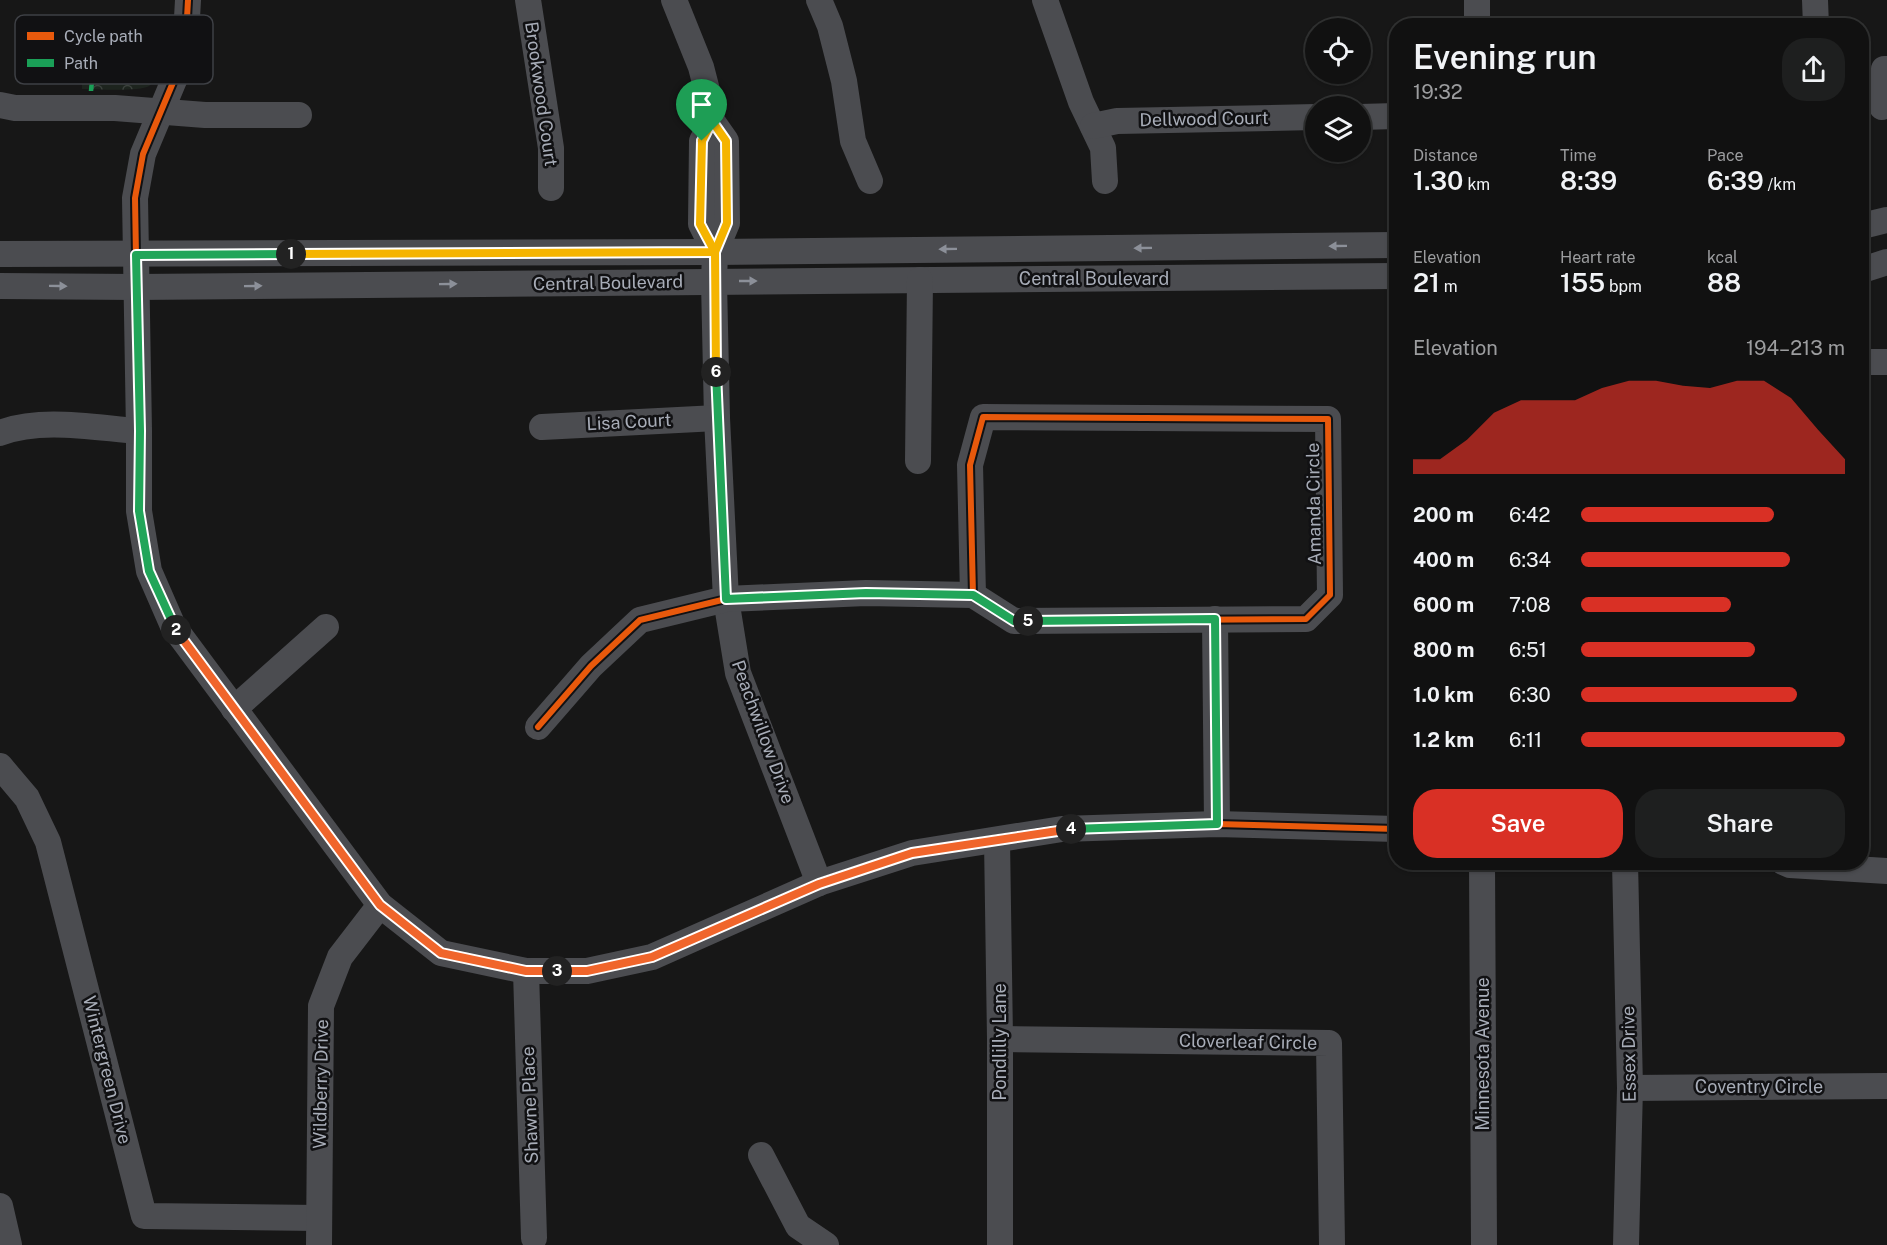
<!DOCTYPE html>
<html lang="en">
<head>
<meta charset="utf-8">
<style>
  :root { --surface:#111; --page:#1e1f1f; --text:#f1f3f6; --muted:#9c9d9f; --line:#303131; --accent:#d93025 }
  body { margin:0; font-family:"Public Sans",sans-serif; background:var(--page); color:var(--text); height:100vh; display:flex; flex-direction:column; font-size:22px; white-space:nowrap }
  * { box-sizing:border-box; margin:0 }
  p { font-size:20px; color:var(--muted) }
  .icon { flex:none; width:33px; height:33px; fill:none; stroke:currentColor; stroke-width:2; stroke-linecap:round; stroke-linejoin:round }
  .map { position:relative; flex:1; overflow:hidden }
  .side { position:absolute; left:1389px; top:18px; width:480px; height:852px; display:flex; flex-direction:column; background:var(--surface); border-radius:24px; box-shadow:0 2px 4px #0004,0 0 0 2px var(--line) }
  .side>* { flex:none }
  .fabs { position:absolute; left:1305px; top:18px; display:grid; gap:12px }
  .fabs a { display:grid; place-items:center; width:66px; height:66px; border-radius:50%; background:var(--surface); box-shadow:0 2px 4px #0004,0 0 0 2px var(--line); font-size:30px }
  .pin { position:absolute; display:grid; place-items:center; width:51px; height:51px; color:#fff; margin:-62px -26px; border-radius:50% 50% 50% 0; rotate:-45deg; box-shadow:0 0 6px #0007 }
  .pin .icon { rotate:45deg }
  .km { position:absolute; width:30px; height:30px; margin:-15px; border-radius:50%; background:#222; color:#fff; font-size:16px; line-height:30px; text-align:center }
  .round { display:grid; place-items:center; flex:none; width:63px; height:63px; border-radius:24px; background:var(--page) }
  .head { display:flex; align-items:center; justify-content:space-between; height:102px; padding:0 24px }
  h1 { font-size:33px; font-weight:600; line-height:45px }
  .metrics { display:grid; grid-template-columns:repeat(3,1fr); gap:9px; height:102px; padding:6px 24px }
  .metrics div { display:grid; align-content:center }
  .metrics b { font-size:26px; font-weight:600 }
  .metrics small { font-size:16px; font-weight:400 }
  .metrics p { font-size:16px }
  .chart { height:168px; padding:12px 24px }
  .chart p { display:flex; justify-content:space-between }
  .chart svg { width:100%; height:108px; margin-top:6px; fill:var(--accent); opacity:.7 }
  .button { display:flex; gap:12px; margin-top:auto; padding:12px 24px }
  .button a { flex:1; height:69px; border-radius:24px; background:var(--accent); color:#fff; font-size:24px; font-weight:600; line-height:69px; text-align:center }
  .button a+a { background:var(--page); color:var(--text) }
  ul { padding:0 24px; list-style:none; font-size:20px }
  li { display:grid; grid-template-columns:96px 72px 1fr; align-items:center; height:45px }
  li i { height:15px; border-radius:8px; background:var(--accent) }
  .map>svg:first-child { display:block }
</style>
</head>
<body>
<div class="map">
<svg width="1887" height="1245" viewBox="0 0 1887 1245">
  <defs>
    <pattern id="park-crowns" width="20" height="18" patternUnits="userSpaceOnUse" patternTransform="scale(1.5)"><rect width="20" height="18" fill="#1d241e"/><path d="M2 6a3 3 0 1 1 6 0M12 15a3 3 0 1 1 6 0" fill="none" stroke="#3b413d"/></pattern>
  </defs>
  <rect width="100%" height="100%" fill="#171717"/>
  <!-- park -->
  <path fill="url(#park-crowns)" d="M82,28h86c-2,14 -7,50 -19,58 -10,6 -53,3 -67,3z"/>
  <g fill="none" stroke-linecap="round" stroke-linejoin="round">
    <!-- minor -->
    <g stroke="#4b4c50" stroke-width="26">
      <path d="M188,0l-2,36 -4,19 -5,18 -34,81 -8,44 4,233v80l10,60 24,55 207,279 61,48 85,18h61l65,-14 167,-74 93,-30 150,-24 155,-5 179,5"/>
      <path d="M528,0l23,148v40"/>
      <path d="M674,0l27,67 9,35 2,19 14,20 1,82 -12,29 -1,30 3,136 9,181 12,74 81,210"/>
      <path d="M819,0l11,26 14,55 9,60 17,40"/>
      <path d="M1045,0l36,102 22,46 2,33"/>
      <path d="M1477,0v26"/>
      <path d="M1815,0l1,26"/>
      <path d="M0,105l15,3h100l90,7h94"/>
      <path d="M1882,107l2,-38h3"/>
      <path d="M1360,117l36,-1"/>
      <path d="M712,121l-10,20 -1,83 14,28"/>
      <path d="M1093,126l24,-5 199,-4"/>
      <path d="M1862,226l25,-6"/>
      <path d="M0,254l715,-2 681,-7"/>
      <path d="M1862,270l25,-8"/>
      <path d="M0,286l136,1 1260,-11"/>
      <path d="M1862,362h25"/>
      <path d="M542,427l175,-9"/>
      <path d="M0,433c41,-16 96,-5 139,-2"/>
      <path d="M918,461l2,-181"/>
      <path d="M1215,619l2,205"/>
      <path d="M234,709l92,-82"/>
      <path d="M538,727l53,-61 49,-46 86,-21 140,-6 107,2 41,26 292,-2 24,-24 -2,-176 -345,-2 -13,48 3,130"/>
      <path d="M0,766l27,32 21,44 96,374 175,2"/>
      <path d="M997,840l3,199v206"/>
      <path d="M1482,862l2,383"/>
      <path d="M1625,862l5,226 -4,157"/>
      <path d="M1783,862l7,3 97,6"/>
      <path d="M526,971l8,267"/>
      <path d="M1000,1039l329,4 3,202"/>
      <path d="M1630,1088l257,-2"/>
      <path d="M761,1155l37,71 28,19"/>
      <path d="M0,1206l9,39"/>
      <path d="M319,1245l2,-239 19,-49 40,-52"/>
    </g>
    <!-- quiet -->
    <path stroke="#1a9f57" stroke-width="4.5" stroke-dasharray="9 4.5" stroke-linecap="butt" d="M91,91c2,-37 28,-14 47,-25 10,-5 14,-16 22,-24l8,1"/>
    <defs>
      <g id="cycleway">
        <path d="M188,0l-2,36 -4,19 -5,18 -34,81 -8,44 4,233v80l10,60 24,55 207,279 61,48 85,18h61l65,-14 167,-74 93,-30 150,-24 155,-5 179,5"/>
        <path d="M538,727l53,-61 49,-46 86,-21 140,-6 107,2 41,26 292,-2 24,-24 -2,-176 -345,-2 -13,48 3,130"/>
      </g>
    </defs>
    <!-- cycleway casing -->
    <use href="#cycleway" stroke="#111113" stroke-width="10"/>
    <!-- cycleway -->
    <use href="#cycleway" stroke="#e8590c" stroke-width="6"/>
  </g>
  <!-- one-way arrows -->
  <defs><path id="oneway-solid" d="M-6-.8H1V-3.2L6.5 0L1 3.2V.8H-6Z" transform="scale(1.5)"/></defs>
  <g fill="#8c9099">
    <use href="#oneway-solid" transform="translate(1338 246) rotate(179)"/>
    <use href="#oneway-solid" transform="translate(1143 248) rotate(179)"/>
    <use href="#oneway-solid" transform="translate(948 249) rotate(179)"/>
    <use href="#oneway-solid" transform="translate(748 281)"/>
    <use href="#oneway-solid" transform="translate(448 284) rotate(-1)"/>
    <use href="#oneway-solid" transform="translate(58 286) rotate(1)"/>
    <use href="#oneway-solid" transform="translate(253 286) rotate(-1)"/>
  </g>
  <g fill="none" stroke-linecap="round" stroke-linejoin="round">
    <defs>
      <path id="split-1" d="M291,254l424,-2 -15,-28 2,-83"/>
      <path id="split-2" d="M176,630l-27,-59 -10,-60 1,-80 -4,-176 155,-1"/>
      <path id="split-3" d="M176,630l204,275 61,48 85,18h31"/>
      <path id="split-4" d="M557,971h30l65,-14 167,-73 93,-31 159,-24"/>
      <path id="split-5" d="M1028,621l187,-2 2,205 -146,5"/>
      <path id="split-6" d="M716,372l10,227 140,-6 107,2 41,26h14"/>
      <path id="split-7" d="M702,141l10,-20 14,20 1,82 -12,29 1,120"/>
    </defs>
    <!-- split-1 casing -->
    <use href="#split-1" stroke="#fff" stroke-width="12"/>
    <!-- split-2 casing -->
    <use href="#split-2" stroke="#fff" stroke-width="12"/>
    <!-- split-3 casing -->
    <use href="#split-3" stroke="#fff" stroke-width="12"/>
    <!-- split-4 casing -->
    <use href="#split-4" stroke="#fff" stroke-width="12"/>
    <!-- split-5 casing -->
    <use href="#split-5" stroke="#fff" stroke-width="12"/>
    <!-- split-6 casing -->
    <use href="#split-6" stroke="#fff" stroke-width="12"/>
    <!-- split-7 casing -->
    <use href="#split-7" stroke="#fff" stroke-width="12"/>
    <!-- split-1 -->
    <use href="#split-1" stroke="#f5b400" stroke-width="8"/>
    <!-- split-2 -->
    <use href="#split-2" stroke="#22a559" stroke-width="8"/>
    <!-- split-3 -->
    <use href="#split-3" stroke="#f0652b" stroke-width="8"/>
    <!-- split-4 -->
    <use href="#split-4" stroke="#f0652b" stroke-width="8"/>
    <!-- split-5 -->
    <use href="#split-5" stroke="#22a559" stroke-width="8"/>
    <!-- split-6 -->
    <use href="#split-6" stroke="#22a559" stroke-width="8"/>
    <!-- split-7 -->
    <use href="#split-7" stroke="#f5b400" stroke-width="8"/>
  </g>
  <g text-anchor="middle" stroke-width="5" stroke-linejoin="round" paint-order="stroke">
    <!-- street labels -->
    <g font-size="18" fill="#a8adb8" stroke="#111113">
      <text transform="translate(541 94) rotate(82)" y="6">Brookwood Court</text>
      <text transform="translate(1204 119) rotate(-1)" y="6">Dellwood Court</text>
      <text x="1094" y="285">Central Boulevard</text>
      <text transform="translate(608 283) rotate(-1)" y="6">Central Boulevard</text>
      <text transform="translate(629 422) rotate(-3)" y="6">Lisa Court</text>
      <text transform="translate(1314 504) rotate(-91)" y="6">Amanda Circle</text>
      <text transform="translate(763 732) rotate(70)" y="6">Peachwillow Drive</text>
      <text transform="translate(1000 1042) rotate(-90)" y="6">Pondlilly Lane</text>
      <text transform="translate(1248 1042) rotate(1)" y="6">Cloverleaf Circle</text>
      <text transform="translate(1483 1054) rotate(-90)" y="6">Minnesota Avenue</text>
      <text transform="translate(1629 1054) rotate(-91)" y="6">Essex Drive</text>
      <text transform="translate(107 1070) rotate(76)" y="6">Wintergreen Drive</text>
      <text transform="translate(321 1084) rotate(-89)" y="6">Wildberry Drive</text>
      <text x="1759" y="1093">Coventry Circle</text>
      <text transform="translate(530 1105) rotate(-92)" y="6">Shawne Place</text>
    </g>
  </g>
  <!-- legend -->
  <rect x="15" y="15" width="198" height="69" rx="9" fill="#111113" stroke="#3e4045" stroke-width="1.5"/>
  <rect x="27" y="32" width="27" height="8" fill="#e8590c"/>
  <rect x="27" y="59" width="27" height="8" fill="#1a9f57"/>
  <g font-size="16" fill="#a8adb8">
    <text x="64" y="42">Cycle path</text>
    <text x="64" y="69">Path</text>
  </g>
</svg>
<div class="fabs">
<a><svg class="icon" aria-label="locate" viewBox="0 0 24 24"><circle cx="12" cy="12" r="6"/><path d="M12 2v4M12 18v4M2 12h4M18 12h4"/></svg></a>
<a><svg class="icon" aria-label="layers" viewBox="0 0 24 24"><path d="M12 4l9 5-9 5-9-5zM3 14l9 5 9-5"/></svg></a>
</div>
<div class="pin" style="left:702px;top:141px;background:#1e9e55"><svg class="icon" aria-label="arrive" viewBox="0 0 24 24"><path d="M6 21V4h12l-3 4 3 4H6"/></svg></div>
<b class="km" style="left:291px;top:254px">1</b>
<b class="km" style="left:176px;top:630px">2</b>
<b class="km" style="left:557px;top:971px">3</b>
<b class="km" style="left:1071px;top:829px">4</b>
<b class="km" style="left:1028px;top:621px">5</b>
<b class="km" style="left:716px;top:372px">6</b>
<section class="side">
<div class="head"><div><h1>Evening run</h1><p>19:32</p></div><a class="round"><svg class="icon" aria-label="share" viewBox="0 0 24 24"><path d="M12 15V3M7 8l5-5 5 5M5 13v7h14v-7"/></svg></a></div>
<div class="metrics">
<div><p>Distance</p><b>1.30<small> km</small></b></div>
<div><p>Time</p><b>8:39</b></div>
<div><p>Pace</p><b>6:39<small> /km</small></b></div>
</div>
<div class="metrics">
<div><p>Elevation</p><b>21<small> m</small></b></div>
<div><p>Heart rate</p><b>155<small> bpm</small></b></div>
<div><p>kcal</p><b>88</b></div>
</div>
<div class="chart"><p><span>Elevation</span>194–213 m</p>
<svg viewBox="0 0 160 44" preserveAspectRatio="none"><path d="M0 44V38L10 38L20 30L30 19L40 14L50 14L60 14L70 9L80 6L90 6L100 8L110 9L120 6L130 6L140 13L150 26L160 38V44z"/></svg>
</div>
<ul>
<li><b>200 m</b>6:42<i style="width:73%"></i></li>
<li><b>400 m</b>6:34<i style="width:79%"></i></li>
<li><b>600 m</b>7:08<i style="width:57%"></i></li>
<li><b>800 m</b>6:51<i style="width:66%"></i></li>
<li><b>1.0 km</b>6:30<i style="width:82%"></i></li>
<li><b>1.2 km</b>6:11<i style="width:100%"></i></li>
</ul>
<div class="button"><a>Save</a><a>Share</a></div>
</section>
</div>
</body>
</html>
